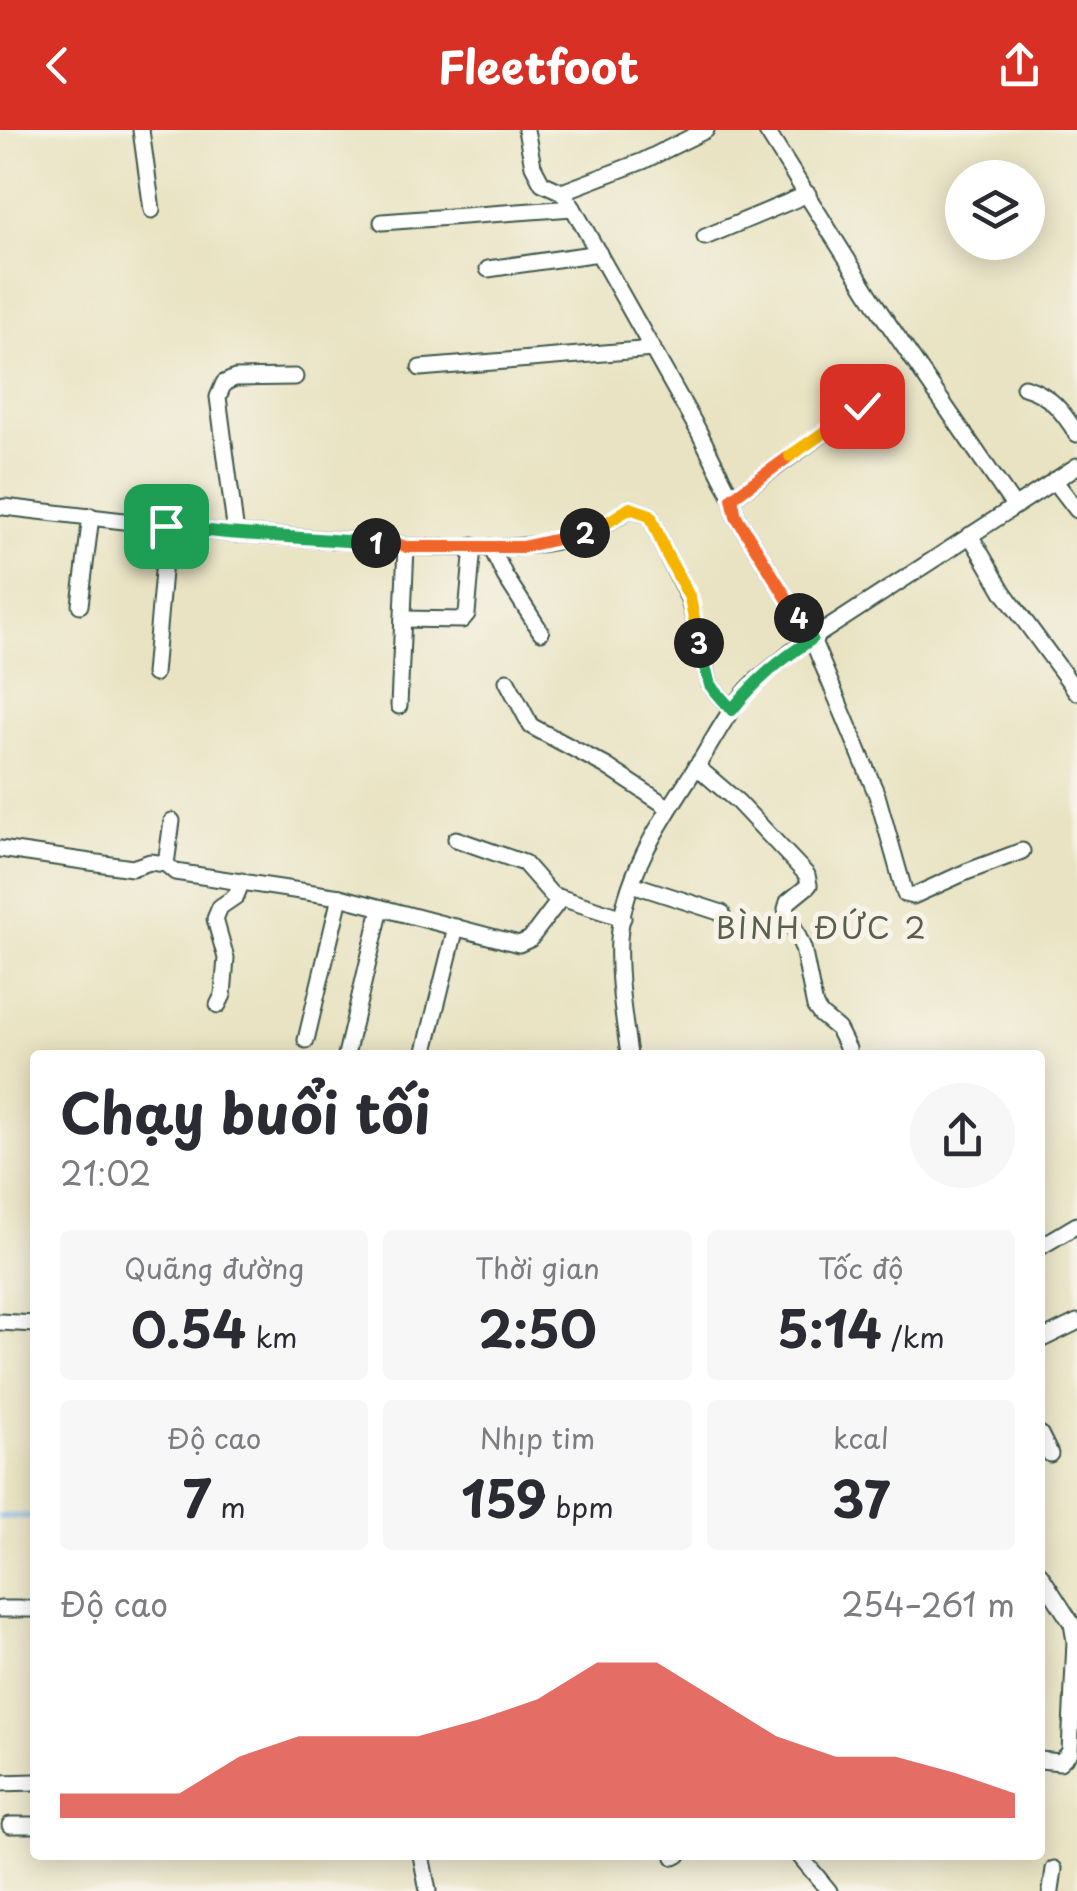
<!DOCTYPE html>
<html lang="vi">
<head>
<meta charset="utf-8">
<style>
  :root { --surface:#fff; --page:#f7f7f7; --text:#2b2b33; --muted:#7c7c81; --accent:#d93025 }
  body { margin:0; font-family:"Playpen Sans",sans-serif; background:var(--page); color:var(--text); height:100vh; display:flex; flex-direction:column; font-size:38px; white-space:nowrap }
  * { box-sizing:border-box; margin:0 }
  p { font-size:32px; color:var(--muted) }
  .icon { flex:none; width:55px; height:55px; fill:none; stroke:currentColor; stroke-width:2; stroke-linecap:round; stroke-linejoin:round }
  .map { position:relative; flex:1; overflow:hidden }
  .details { position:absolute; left:30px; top:920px; width:1015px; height:810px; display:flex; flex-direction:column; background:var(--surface); border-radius:10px; box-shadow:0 5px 25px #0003 }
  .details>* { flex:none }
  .tools { position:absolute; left:945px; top:30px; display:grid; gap:20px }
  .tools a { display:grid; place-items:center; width:100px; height:100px; border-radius:50%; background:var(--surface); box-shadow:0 5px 25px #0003; font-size:50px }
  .pin { position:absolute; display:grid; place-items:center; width:85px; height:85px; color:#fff; margin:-42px; border-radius:20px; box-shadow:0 5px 15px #0006 }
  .km { position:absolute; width:50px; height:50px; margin:-25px; border-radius:50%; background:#222; color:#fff; font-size:28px; line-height:50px; text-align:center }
  .round { display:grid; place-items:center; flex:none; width:105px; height:105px; border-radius:52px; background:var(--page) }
  .summary { display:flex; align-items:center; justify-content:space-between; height:170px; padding:0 30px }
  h1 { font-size:55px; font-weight:700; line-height:75px }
  .metrics { display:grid; grid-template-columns:repeat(3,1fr); gap:15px; height:170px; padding:10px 30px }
  .metrics div { display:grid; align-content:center; border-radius:10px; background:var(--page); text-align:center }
  .metrics b { font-size:50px; font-weight:700 }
  .metrics small { font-size:28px; font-weight:400 }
  .metrics p { font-size:28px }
  .chart { height:280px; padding:20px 30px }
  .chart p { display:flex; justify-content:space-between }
  .chart svg { width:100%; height:180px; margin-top:10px; fill:var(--accent); opacity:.7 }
  header { display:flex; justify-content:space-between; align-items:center; height:130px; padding:0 30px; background:var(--accent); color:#fff; font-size:45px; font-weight:700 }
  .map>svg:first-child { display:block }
</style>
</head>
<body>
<header><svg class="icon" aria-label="back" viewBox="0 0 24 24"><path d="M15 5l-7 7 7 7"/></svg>Fleetfoot<svg class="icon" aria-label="share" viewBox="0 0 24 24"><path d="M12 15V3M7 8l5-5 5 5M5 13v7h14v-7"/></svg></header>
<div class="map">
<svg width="1077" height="1761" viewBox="0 0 1077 1761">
  <rect width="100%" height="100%" fill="#f7f3e8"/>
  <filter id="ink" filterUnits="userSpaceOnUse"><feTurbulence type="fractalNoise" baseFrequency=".01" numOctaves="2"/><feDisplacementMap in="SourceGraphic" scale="20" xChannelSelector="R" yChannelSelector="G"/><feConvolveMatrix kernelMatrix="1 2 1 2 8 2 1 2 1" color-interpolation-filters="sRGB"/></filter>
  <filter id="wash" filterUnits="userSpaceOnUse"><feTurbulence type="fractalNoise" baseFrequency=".0048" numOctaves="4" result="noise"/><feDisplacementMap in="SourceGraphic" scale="40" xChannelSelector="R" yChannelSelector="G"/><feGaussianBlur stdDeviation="2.25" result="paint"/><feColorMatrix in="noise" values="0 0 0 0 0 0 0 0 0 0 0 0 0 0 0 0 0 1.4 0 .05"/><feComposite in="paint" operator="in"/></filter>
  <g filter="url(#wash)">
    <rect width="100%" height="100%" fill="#e9e3c3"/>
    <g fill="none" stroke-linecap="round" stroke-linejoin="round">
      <!-- stream -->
      <path stroke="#7abaee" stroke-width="4" d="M0,1387l35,-1"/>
    </g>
  </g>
  <g filter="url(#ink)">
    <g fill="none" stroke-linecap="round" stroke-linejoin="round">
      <defs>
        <g id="minor">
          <path d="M141,0l11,80"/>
          <path d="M526,0l7,36 9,17 20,9 11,16 125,222 34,68 4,18 76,123 65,156 28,99 8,2 53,-24 56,-21"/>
          <path d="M766,0l115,183 133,193"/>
          <path d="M562,62l81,-31 63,-31"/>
          <path d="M382,92l191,-14"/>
          <path d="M705,107l103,-43"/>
          <path d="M488,139l111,-16"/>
          <path d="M420,238l233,-19"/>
          <path d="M1024,257c26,7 39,25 53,47"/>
          <path d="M1054,350l23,30"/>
          <path d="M732,368l130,-92"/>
          <path d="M4,377l223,26 171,11 8,3c76,-1 160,11 224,-39l20,7 16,38 23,46 21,86 22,25"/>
          <path d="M236,404l-18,-137 6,-14 11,-5 60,-1"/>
          <path d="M970,405l34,58 73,99"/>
          <path d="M491,417l14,29 36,56"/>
          <path d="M80,475l11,-89"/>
          <path d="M403,489l59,1 5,-6 6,-68"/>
          <path d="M154,544l13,-148"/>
          <path d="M507,551l24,45 75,40 62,41"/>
          <path d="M399,576l7,-159"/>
          <path d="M696,636l42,36 69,73 2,10 -21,17 -2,7 17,39 12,59 6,8 17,14 10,20"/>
          <path d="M172,691l-6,43 9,8 165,25 179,47 11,-5 31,-41"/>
          <path d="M456,709l68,24 28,32 71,23"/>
          <path d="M0,719l132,19 18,-6 16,2"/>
          <path d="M632,754l90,29"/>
          <path d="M218,875l5,-10 3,-37 -11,-39 5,-12 16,-11 6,-15"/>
          <path d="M306,910l34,-143"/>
          <path d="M346,925l35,-147"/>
          <path d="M424,925l32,-128"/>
          <path d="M629,925c-5,-36 -12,-79 -10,-116 5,-68 47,-125 83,-181 16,-26 30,-54 53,-76 11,-10 24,-19 35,-29l287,-187"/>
          <path d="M1040,1117l37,-22"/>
          <path d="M0,1192l35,2"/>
          <path d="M1040,1210l37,-18"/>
          <path d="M1040,1304l10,20"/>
          <path d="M1040,1444l32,50 3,17 -5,111 -10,10 -20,-2"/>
          <path d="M0,1479h35"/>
          <path d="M0,1653l35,-1"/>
          <path d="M10,1695h25"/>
          <path d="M421,1725l7,36"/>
          <path d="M799,1725l30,36"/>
          <path d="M674,1727l4,-2"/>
          <path d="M1051,1761l3,-22"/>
        </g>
      </defs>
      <!-- minor casing -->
      <use href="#minor" stroke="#3d5649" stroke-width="19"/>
      <!-- minor -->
      <use href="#minor" stroke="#fff" stroke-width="15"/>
    </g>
  </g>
  <g fill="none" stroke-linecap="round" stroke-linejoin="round" filter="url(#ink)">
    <defs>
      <path id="split-1" d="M166,396l61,7 149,10"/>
      <path id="split-2" d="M376,413l22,1 8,3h116l63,-14"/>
      <path id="split-3" d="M585,403l11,-3 34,-22 20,7 16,38 24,45 9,45"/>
      <path id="split-4" d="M699,513l11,42 22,25c24,-30 48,-50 80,-71l-13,-21"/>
      <path id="split-5" d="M790,326l-58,42 4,18 63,102"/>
      <path id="split-6" d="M790,326l72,-50"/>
    </defs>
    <!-- split-1 casing -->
    <use href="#split-1" stroke="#fff" stroke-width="20"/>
    <!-- split-2 casing -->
    <use href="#split-2" stroke="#fff" stroke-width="20"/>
    <!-- split-3 casing -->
    <use href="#split-3" stroke="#fff" stroke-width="20"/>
    <!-- split-4 casing -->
    <use href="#split-4" stroke="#fff" stroke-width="20"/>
    <!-- split-5 casing -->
    <use href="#split-5" stroke="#fff" stroke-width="20"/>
    <!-- split-6 casing -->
    <use href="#split-6" stroke="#fff" stroke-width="20"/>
    <!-- split-1 -->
    <use href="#split-1" stroke="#22a559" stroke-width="12"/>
    <!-- split-2 -->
    <use href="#split-2" stroke="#f0652b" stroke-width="12"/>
    <!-- split-3 -->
    <use href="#split-3" stroke="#f5b400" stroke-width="12"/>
    <!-- split-4 -->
    <use href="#split-4" stroke="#22a559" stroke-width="12"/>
    <!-- split-5 -->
    <use href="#split-5" stroke="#f0652b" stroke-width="12"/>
    <!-- split-6 -->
    <use href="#split-6" stroke="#f5b400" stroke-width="12"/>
  </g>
  <g text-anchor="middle" stroke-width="10" stroke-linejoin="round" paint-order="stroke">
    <!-- neighbourhood labels -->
    <g font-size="30" letter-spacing="2.5" fill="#5a5e4d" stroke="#f7f3e8">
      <text x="822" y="809">BÌNH ĐỨC 2</text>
    </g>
  </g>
</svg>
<div class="tools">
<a><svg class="icon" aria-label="layers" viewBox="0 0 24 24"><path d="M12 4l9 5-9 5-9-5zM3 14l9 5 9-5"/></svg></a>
</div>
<div class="pin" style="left:166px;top:396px;background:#1e9e55"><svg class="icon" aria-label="arrive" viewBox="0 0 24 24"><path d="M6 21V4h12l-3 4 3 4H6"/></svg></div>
<div class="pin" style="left:862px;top:276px;background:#d93025"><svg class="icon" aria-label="check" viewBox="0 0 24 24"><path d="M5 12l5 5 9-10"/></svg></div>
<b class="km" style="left:376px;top:413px">1</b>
<b class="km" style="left:585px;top:403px">2</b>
<b class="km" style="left:699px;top:513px">3</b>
<b class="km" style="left:799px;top:488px">4</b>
<section class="details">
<div class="summary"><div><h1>Chạy buổi tối</h1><p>21:02</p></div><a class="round"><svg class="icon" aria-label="share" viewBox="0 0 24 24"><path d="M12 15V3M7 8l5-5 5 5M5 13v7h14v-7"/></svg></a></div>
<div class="metrics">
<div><p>Quãng đường</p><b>0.54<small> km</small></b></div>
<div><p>Thời gian</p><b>2:50</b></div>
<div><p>Tốc độ</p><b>5:14<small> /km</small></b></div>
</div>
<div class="metrics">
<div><p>Độ cao</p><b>7<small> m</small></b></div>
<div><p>Nhịp tim</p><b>159<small> bpm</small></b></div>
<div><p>kcal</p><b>37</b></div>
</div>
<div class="chart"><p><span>Độ cao</span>254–261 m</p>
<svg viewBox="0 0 160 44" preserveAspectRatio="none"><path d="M0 44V38L10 38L20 38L30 29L40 24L50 24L60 24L70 20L80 15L90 6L100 6L110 15L120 24L130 29L140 29L150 33L160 38V44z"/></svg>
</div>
</section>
</div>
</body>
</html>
